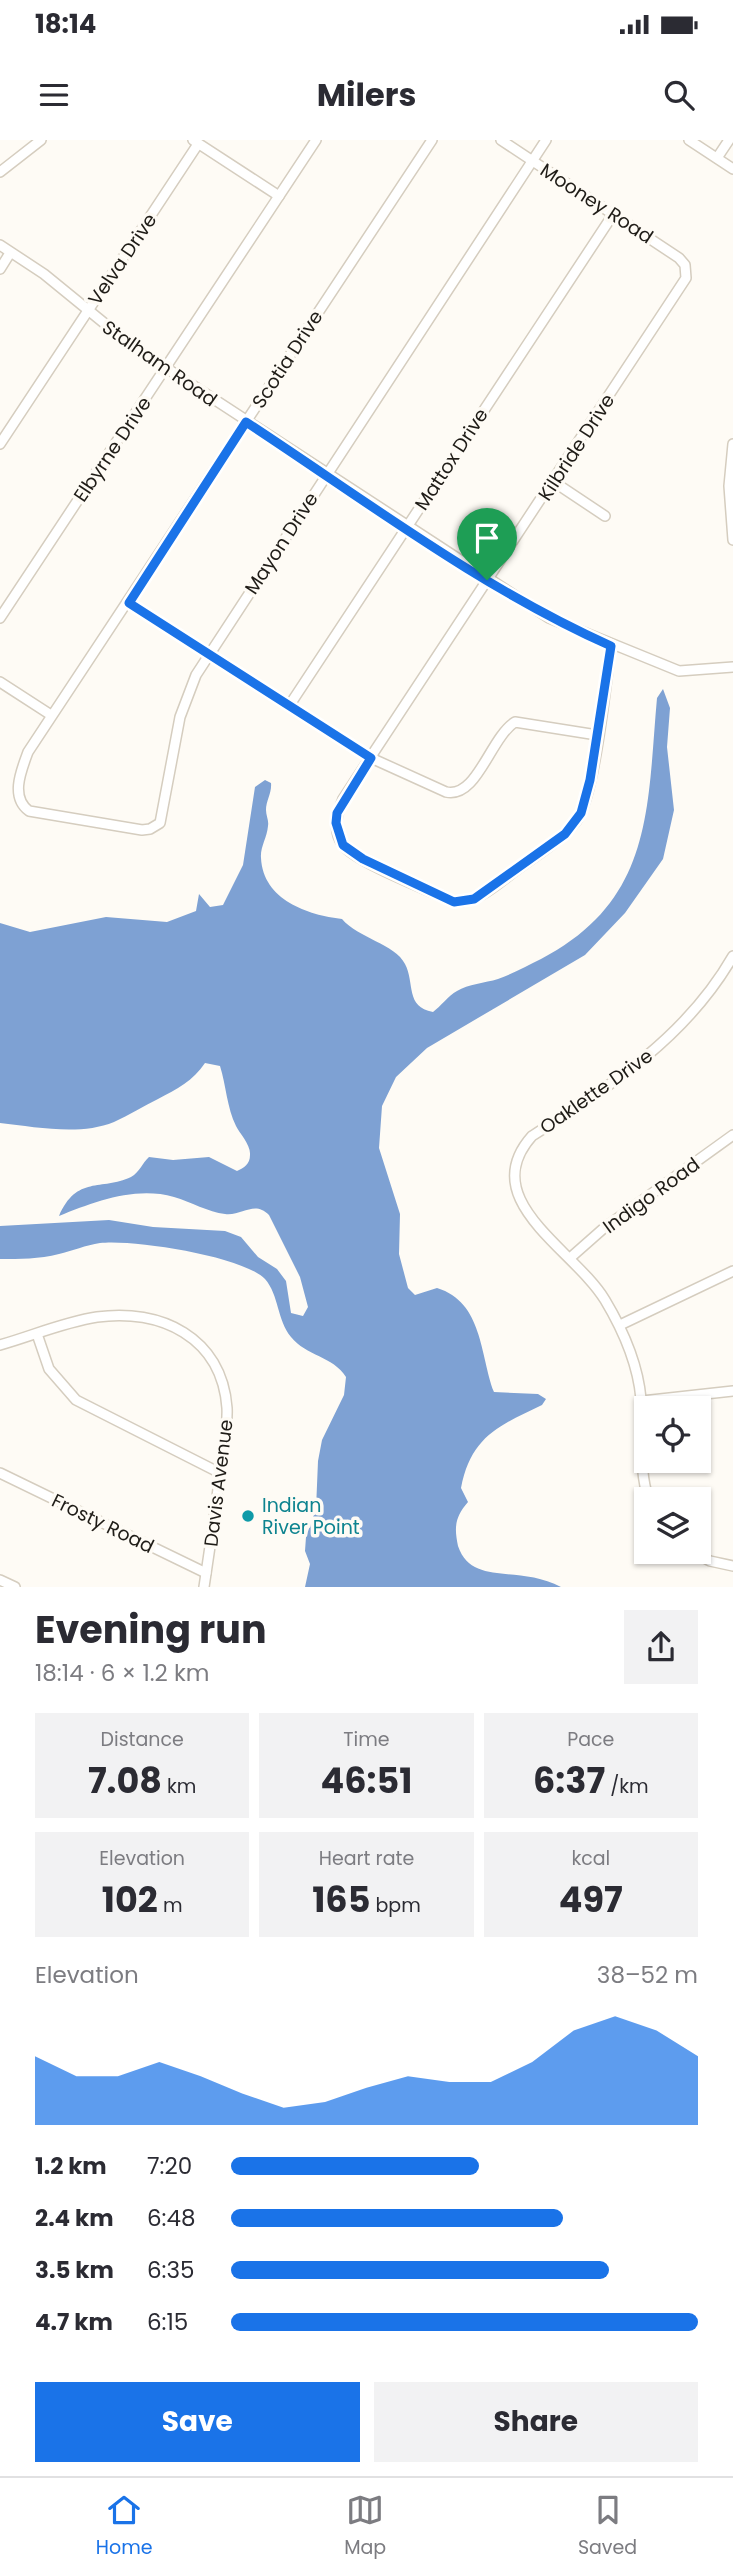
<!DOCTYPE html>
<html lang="en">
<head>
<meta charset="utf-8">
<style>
  :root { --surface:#fff; --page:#f2f2f3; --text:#2b2b33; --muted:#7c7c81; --line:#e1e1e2; --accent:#1a73e8 }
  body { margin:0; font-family:Poppins,sans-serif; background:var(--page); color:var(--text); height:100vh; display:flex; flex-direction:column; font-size:26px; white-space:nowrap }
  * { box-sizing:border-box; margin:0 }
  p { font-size:23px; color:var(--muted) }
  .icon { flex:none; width:38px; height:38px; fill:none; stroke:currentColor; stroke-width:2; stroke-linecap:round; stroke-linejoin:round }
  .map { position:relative; height:1447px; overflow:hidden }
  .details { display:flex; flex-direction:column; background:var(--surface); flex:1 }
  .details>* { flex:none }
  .fabs { position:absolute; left:634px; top:1256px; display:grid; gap:14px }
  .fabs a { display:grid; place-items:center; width:77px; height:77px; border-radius:0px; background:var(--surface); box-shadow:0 2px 5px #0004; font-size:35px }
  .pin { position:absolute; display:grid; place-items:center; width:60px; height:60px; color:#fff; margin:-72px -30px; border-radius:50% 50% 50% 0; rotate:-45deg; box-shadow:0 0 7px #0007 }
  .pin .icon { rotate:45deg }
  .round { display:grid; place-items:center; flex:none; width:74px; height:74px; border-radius:0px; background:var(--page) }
  .head { display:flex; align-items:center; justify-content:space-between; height:119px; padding:0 35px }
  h1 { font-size:38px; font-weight:700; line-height:52px }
  .metrics { display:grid; grid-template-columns:repeat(3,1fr); gap:10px; height:119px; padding:7px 35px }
  .metrics div { display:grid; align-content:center; border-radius:0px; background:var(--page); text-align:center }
  .metrics b { font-size:35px; font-weight:700 }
  .metrics small { font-size:19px; font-weight:400 }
  .metrics p { font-size:19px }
  .chart { height:196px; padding:14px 35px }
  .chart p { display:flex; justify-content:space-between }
  .chart svg { width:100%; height:126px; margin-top:7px; fill:var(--accent); opacity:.7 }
  .primary-button { display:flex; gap:14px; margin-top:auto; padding:14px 35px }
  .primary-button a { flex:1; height:80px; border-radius:0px; background:var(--accent); color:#fff; font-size:28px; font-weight:700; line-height:80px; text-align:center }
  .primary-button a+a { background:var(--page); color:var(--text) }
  ul { padding:0 35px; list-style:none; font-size:23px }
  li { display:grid; grid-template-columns:112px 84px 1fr; align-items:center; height:52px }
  li i { height:18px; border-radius:9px; background:var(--accent) }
  .status { display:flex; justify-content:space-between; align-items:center; height:49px; padding:0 35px; background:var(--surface); direction:ltr }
  .status svg { height:19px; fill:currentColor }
  header { display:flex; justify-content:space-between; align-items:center; height:91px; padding:0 35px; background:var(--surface); font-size:32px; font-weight:700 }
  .dock { display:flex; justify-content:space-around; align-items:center; height:98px; border-top:2px solid var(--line); background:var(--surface); font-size:19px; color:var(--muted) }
  .dock a { display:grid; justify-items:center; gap:4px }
  .dock .selected { color:var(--accent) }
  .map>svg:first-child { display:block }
</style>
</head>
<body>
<div class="status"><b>18:14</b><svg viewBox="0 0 49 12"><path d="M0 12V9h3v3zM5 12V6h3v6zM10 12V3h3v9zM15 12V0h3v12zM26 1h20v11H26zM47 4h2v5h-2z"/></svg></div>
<header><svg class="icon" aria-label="menu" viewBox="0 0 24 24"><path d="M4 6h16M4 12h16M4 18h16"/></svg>Milers<svg class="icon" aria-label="search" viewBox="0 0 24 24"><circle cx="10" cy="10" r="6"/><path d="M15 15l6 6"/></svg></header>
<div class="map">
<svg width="733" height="1447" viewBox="0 0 733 1447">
  <rect width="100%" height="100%" fill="#fefbf5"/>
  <!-- water -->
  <path fill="#7ea1d3" d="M663,549l7,19 -3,39 7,63 -11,49 -38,54 -40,42 -158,93 -31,29 -14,29 -3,42 21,66 -1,40 9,34 7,7 22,-7c46,14 43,67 57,104l44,2 8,5 -4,6c-44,21 -71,32 -81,83l7,14c-13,15 -14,25 -10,44 14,41 60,18 103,41h-256l5,-23 -5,-13 1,-14 10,-28 2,-48 4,-21 22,-45 2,-18c-13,-21 -40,-21 -55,-40 -14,-17 -12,-42 -26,-58 -22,-23 -133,-40 -165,-36 -14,2 -28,8 -41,11 -20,5 -39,5 -59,5v-33l109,-6 44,7 72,4 16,6 17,20 19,12 9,12 5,32 12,3 5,-9 -8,-30 -31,-62c-15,-15 -26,1 -44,-1 -17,-2 -34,-12 -51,-17 -39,-11 -80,5 -115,19 18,-41 42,-25 72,-39 9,-5 11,-14 18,-20l24,3 36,-3 28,14c7,-3 13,-7 13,-16 1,-10 -10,-21 -14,-29 -9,-18 -10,-41 -16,-60l-15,-3c-12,18 -28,26 -47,36 -14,7 -29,16 -44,23 -34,14 -78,5 -114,1v-200l30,9 76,-15 61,5 29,-11 3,-17 11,13 13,-2 20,-40 12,-78 10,-7 6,3c1,10 -5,18 -5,27 0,6 3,10 2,16 -1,12 -8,21 -7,32 2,42 47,57 81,61 16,19 53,25 63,45 10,19 0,43 28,48 8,-6 15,-16 24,-21 11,-7 28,-8 41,-12 14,-5 29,-13 43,-20 113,-59 106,-151 116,-261z"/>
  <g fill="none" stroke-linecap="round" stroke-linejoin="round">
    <defs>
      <g id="minor">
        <path d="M193,0l86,56"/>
        <path d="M432,0l-404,612c-7,19 -18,45 1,59l113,19 8,-1 10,-6 20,-106 16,-42 350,-535"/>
        <path d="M501,0l178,118 6,7 1,13 -343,521c-6,15 -11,32 0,46 12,17 88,46 111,57 24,1 42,-17 61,-31 20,-15 46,-30 62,-51 18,-26 29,-137 34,-174"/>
        <path d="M689,0l44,29"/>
        <path d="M717,18l12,-18"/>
        <path d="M0,32l41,-32"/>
        <path d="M0,105l44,29 87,71 418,273 130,53 54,-4"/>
        <path d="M0,129l10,-16"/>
        <path d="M0,304l198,-300"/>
        <path d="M733,304l-4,42 4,54"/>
        <path d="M554,342l51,34"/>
        <path d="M129,463l242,155 75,34c31,7 44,-54 69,-70l82,13"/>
        <path d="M0,478l316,-478"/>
        <path d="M0,542l51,33"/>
        <path d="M289,566l325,-493"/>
        <path d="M570,1118l34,-30 129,-93"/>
        <path d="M620,1185l113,-54"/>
        <path d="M37,1194l12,35 27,31 144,73"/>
        <path d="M0,1205c32,-9 64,-23 97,-28 63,-9 125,20 130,91 1,19 -4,39 -6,58 -5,40 -11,81 -17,121"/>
        <path d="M642,1261l91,-10"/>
        <path d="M0,1333l206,100"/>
        <path d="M649,1360c-12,-33 -4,-67 -8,-101 -3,-35 -18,-69 -36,-99 -31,-51 -130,-100 -73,-164 78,-50 154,-98 201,-180"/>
        <path d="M693,1412l17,9 23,5"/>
        <path d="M0,1440l15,7"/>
      </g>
    </defs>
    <!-- minor casing -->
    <use href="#minor" stroke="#d5cdbf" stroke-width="12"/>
    <!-- minor -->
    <use href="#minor" stroke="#fff" stroke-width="9"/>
  </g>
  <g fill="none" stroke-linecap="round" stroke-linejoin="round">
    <defs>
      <path id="route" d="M246,282c119,78 235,166 365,224l-21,134 -9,33 -16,21 -91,65 -20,3 -91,-43 -20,-14 -7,-22 1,-10 34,-55 -242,-155z"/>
    </defs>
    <!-- route casing -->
    <use href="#route" stroke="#fff" stroke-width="14"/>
    <!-- route -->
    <use href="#route" stroke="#1a73e8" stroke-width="9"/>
  </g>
  <!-- markers -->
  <circle fill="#0f9aa8" stroke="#fefbf5" stroke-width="2.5" cx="248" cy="1376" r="7"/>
  <g text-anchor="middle" stroke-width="7" stroke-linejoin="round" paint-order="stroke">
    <!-- street labels -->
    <g font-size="19" fill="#1f1c17" stroke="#fefbf5">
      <text transform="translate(597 63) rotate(33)" y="7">Mooney Road</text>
      <text transform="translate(122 119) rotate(-56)" y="7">Velva Drive</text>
      <text transform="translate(287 219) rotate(-57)" y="7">Scotia Drive</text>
      <text transform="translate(160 223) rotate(35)" y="7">Stalham Road</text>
      <text transform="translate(576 307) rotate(-57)" y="7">Kilbride Drive</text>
      <text transform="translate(112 309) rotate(-56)" y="7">Elbyrne Drive</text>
      <text transform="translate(451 319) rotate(-57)" y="7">Mattox Drive</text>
      <text transform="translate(281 403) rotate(-57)" y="7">Mayon Drive</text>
      <text transform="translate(596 951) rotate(-35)" y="7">Oaklette Drive</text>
      <text transform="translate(651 1055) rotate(-36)" y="7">Indigo Road</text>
      <text transform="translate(218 1343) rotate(-83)" y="7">Davis Avenue</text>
      <text transform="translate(103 1383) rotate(26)" y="7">Frosty Road</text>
    </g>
    <!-- culture labels -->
    <g font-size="19" fill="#0d838f" stroke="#fefbf5" text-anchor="start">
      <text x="262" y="1372">Indian<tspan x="262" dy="22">River Point</tspan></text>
    </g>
  </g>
</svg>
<div class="fabs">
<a><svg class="icon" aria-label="locate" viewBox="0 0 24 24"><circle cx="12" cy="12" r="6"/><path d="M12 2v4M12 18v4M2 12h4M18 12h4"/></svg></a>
<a><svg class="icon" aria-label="layers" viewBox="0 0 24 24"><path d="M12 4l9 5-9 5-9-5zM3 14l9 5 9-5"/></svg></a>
</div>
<div class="pin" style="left:487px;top:440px;background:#1e9e55"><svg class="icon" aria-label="arrive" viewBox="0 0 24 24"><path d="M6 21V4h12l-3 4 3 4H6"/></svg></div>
</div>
<section class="details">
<div class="head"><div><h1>Evening run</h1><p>18:14 · 6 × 1.2 km</p></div><a class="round"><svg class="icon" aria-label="share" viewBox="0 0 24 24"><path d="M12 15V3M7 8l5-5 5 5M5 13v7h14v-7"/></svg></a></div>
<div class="metrics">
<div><p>Distance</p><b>7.08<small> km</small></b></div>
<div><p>Time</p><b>46:51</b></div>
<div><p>Pace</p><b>6:37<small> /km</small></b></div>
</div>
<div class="metrics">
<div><p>Elevation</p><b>102<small> m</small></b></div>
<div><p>Heart rate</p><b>165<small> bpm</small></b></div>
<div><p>kcal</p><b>497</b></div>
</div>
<div class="chart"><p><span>Elevation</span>38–52 m</p>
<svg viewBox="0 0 160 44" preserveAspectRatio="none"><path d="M0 44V20L10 27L20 27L30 22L40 27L50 33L60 38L70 36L80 31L90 27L100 29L110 29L120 22L130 11L140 6L150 11L160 20V44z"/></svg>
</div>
<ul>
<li><b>1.2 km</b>7:20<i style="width:53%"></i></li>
<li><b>2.4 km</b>6:48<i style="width:71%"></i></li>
<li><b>3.5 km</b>6:35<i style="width:81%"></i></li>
<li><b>4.7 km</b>6:15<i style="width:100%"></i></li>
</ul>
<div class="primary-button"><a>Save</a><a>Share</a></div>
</section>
<nav class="dock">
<a class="selected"><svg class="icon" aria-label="home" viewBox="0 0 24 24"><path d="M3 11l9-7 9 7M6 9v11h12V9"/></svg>Home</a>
<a><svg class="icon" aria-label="map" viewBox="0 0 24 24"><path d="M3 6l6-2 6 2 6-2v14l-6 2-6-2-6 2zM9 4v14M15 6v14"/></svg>Map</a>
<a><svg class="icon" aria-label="saved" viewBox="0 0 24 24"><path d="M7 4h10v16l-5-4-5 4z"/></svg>Saved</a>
</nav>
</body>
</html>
